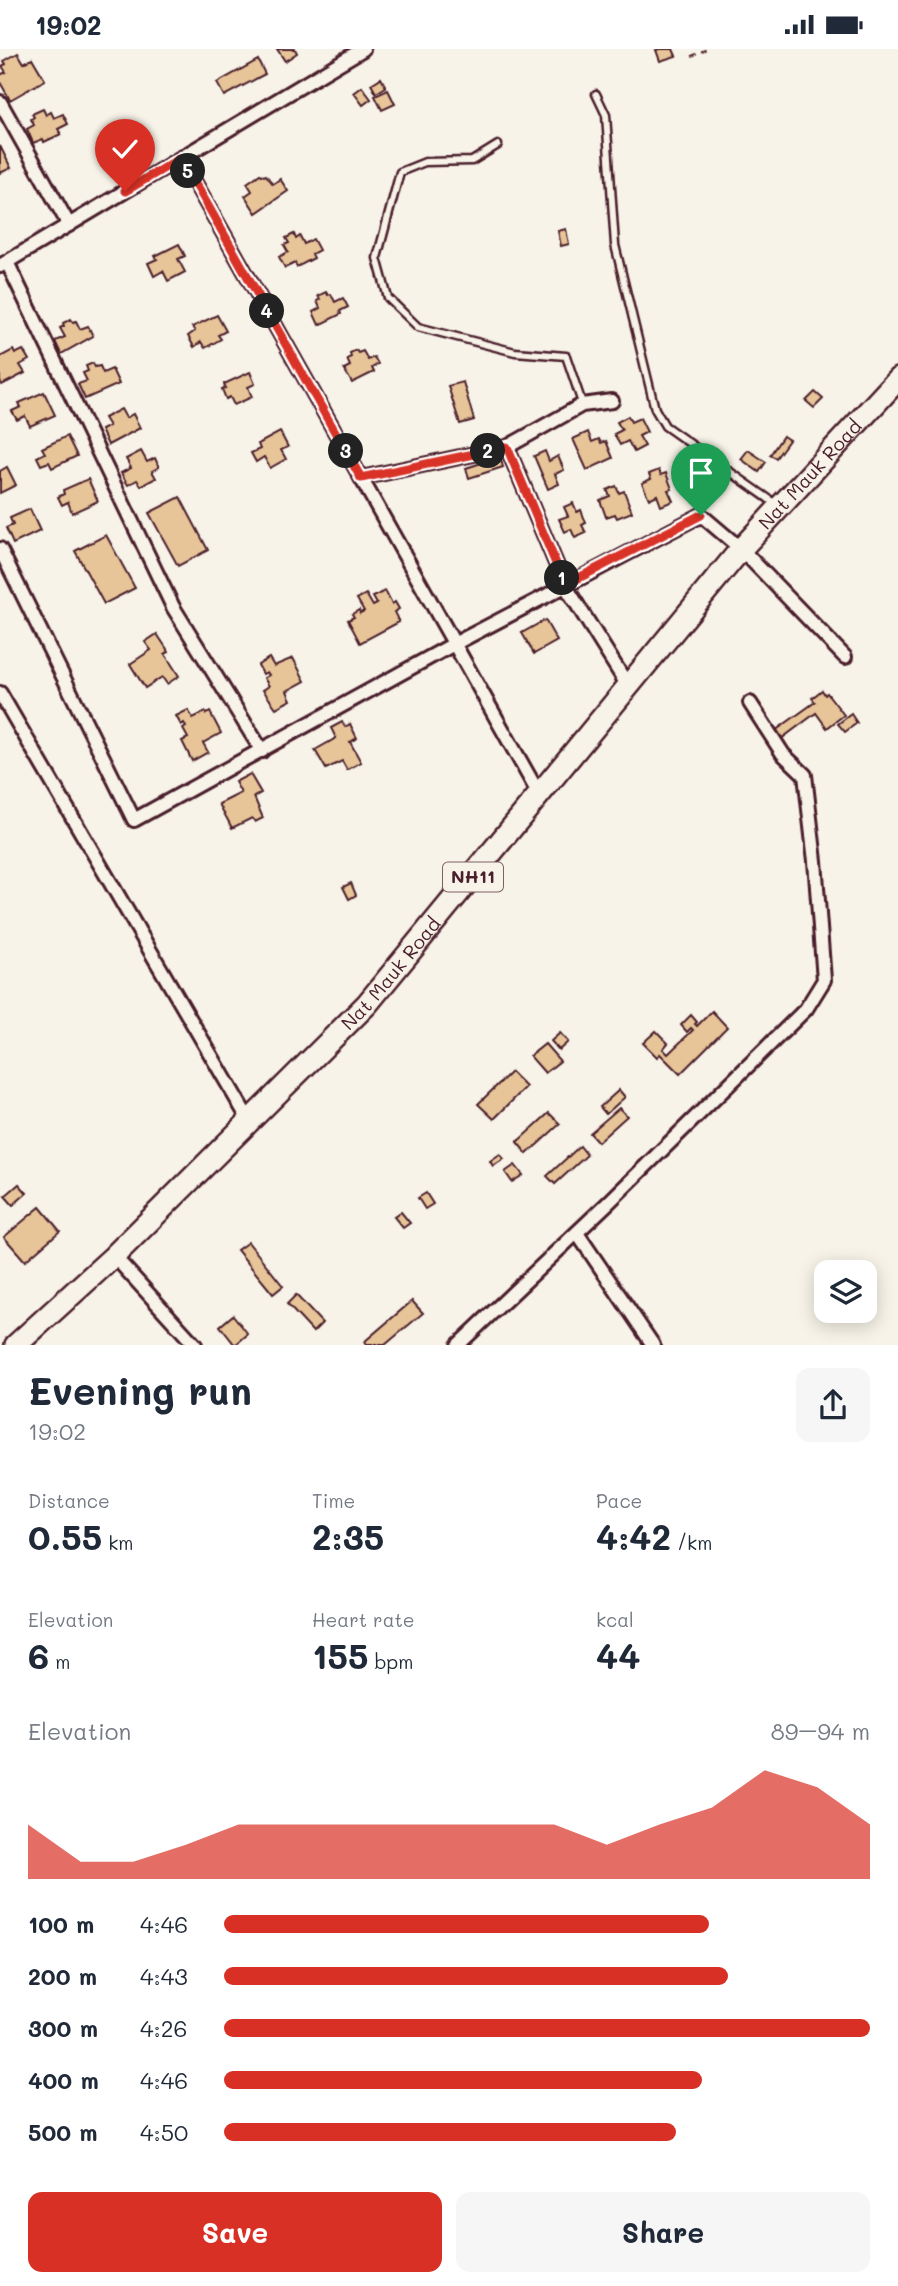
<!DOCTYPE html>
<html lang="en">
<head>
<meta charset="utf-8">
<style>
  :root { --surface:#fff; --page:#f6f6f7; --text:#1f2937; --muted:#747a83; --accent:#d93025 }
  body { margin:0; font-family:Mali,sans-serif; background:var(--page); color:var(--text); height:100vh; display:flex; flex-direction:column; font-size:26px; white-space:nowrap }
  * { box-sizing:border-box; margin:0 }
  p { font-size:23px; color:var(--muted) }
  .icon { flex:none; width:38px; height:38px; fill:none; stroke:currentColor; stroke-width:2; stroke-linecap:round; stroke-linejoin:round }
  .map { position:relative; height:1296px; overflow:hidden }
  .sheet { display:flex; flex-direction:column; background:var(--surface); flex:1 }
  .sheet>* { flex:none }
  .buttons { position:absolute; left:814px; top:1211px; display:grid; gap:14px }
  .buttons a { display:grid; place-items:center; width:63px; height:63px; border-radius:14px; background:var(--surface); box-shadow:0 4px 18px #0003; font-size:35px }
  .pin { position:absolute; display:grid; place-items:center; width:60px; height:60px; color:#fff; margin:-72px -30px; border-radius:50% 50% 50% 0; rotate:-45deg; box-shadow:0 0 7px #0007 }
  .pin .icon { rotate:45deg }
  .km { position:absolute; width:35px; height:35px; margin:-18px; border-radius:50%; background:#222; color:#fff; font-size:19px; line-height:35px; text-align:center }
  .round { display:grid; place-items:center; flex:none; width:74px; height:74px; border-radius:14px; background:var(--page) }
  .headline { display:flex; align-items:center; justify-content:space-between; height:119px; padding:0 28px }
  h1 { font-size:38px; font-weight:700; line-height:52px }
  .stats { display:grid; grid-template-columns:repeat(3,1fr); gap:10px; height:119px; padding:7px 28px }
  .stats div { display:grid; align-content:center }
  .stats b { font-size:35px; font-weight:700 }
  .stats small { font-size:19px; font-weight:400 }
  .stats p { font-size:19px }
  .chart { height:196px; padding:14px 28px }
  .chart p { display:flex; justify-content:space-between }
  .chart svg { width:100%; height:126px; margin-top:7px; fill:var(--accent); opacity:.7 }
  .action { display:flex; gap:14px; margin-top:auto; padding:14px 28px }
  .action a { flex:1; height:80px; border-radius:14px; background:var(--accent); color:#fff; font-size:28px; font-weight:700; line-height:80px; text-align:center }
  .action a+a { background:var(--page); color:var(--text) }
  ul { padding:0 28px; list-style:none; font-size:23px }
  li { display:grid; grid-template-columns:112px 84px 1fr; align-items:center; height:52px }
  li i { height:18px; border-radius:9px; background:var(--accent) }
  .status { display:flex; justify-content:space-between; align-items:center; height:49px; padding:0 35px; background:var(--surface); direction:ltr }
  .status svg { height:19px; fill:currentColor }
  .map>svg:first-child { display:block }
</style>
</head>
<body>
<div class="status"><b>19:02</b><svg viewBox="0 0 49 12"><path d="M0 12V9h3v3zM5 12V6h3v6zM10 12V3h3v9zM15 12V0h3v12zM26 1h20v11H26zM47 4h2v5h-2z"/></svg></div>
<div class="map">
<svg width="898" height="1296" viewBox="0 0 898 1296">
  <rect width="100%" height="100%" fill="#f7f3e8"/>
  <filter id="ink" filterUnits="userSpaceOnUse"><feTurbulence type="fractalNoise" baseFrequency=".0143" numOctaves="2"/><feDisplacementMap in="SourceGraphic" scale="14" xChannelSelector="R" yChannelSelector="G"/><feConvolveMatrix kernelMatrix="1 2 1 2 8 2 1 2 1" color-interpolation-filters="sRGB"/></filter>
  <g filter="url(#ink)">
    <!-- building -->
    <g fill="#e7c599" stroke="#4a1f2b" stroke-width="2">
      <path d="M277,0h18l2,4 -12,8z"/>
      <path d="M660,0h13l3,7 -16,5 -4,-11z"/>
      <path d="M18,4l6,10 8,-5 13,22 -35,20 -10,-18v-7l6,-3 -4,-6 4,-2 -2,-3z"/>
      <path d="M258,11l7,14 -41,22 -7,-13z"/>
      <path d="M381,29l5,9 -10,6 -5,-9z"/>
      <path d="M362,38l9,12 -8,6 -9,-12z"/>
      <path d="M388,41l7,14 -13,6 -7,-14z"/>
      <path d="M43,60l3,6 5,-3 3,6 9,-4 5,10 -10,5 3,5 -17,8 -1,-3 -10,4 -6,-14 7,-4 -3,-6 3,-2 -2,-3z"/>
      <path d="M0,97l11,22 -11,5z"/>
      <path d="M260,125l4,2 2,-1 7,9 7,-5 8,12 -32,22 -11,-17 7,-5 -5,-8z"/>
      <path d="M566,180l3,15 -8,2 -3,-15z"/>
      <path d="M294,185l2,5 4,-3 4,8 9,-5 6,11 -7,4 2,4 -17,9 -2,-4 -10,5 -6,-11 9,-5 -4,-7 5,-2 -3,-5z"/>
      <path d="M179,195l6,12 -7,3 7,13 -17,9 -5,-10 -9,5 -6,-13 9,-4 -2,-3z"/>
      <path d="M326,243l2,3 3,-1 4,8 8,-4 5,9 -8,4 1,3 -22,11 -6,-13 7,-4 -3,-7 3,-2 -2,-3z"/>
      <path d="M217,266l9,16 -8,4 3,4 -16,9 -4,-6 -7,5 -6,-11 7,-5 -3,-4z"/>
      <path d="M71,270l2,3 3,-1 4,8 8,-3 5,10 -32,18 -6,-13 10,-4 -5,-9 4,-2 -1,-3z"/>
      <path d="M13,301l2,4 8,-4 6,10 -9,5 5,8 -23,12 -2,-4v-24z"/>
      <path d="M356,301l2,3 5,-2 5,9 6,-3 4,7 -6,4 2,4 -22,11 -8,-14 6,-3 -3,-7 4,-2 -1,-4z"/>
      <path d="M93,314l2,4 5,-1 3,7 9,-4 7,15 -34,15 -7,-15 9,-3 -4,-8 5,-2 -2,-5z"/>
      <path d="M250,323l5,12 -7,3 4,10 -18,8 -4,-8 -4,2 -4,-10 4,-1 -2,-4z"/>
      <path d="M463,333l11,38 -14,4 -12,-38z"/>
      <path d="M44,343l11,23 -25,11 -5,-10 -8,4 -5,-9 9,-4 -2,-4z"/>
      <path d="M815,343l8,7 -9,9 -8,-7z"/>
      <path d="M121,360l5,9 7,-4 7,14 -32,17 -7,-15 8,-4 -5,-8z"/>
      <path d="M628,367l3,6 9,-4 7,14 -8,4 6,10 -11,6 -6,-11 -8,4 -6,-11 8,-4 -5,-8z"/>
      <path d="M280,383l8,15 -7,3 5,9 -16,9 -6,-11 -8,5 -5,-9 9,-4 -2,-5z"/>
      <path d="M588,383l4,10 7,-3 2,4 5,-2 7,17 -26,12 -14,-31z"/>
      <path d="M67,387l10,20 -25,12 -3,-6 -8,3 -4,-8 8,-4 -3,-5z"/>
      <path d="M783,387l6,4 -13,18 -6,-3z"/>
      <path d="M748,401l18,12 -7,10 -18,-13z"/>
      <path d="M141,402l6,11 8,-4 4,9 -7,4 4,7 -15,8 -4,-6 -9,5 -7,-12 10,-5 -5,-9z"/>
      <path d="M545,402l4,10 9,-5 6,14 -9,4 4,10 -11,5 -14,-33z"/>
      <path d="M500,408l3,10 -34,11 -3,-10z"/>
      <path d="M7,418l9,18 -16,8v-22z"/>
      <path d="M659,421l2,5 5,-2 6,16 -4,1 5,11 -12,5 -4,-11 -8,4 -7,-16 9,-4 -2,-5z"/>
      <path d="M88,430l10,22 -26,12 -4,-11 -6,3 -4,-8 6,-3 -1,-4z"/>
      <path d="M616,437l3,7 5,-2 8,21 -15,6 -2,-4 -9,3 -6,-17 10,-4 -3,-6z"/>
      <path d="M180,448l28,53 -30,16 -29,-53z"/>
      <path d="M573,454l4,9 4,-2 5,13 -4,2 4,8 -11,5 -4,-9 -6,3 -6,-13 9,-3 -4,-9z"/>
      <path d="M30,460l10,22 -27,13 -7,-16 7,-3 -3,-7z"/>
      <path d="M106,486l29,53 -31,16 -29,-53z"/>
      <path d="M385,542l7,13 3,-2 4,7 -5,3 5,10 -39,21 -12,-23 6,-3 -2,-3 7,-4 1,3 4,-2 -7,-12 9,-5 7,12 4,-2 -4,-7z"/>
      <path d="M545,571l12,21 -23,13 -12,-21z"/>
      <path d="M157,585l12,18 -4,2 14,22 -12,8 -5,-7 -17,11 -15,-24 21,-14 -6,-8z"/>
      <path d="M269,609l5,8 19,-8 12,23 -18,10 4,9 -15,8 -13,-18 6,-4 -5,-8 5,-3 -2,-3 -4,2 -5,-9z"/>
      <path d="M822,641l3,5 2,-2 17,22 -17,13 -11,-15 -35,26 -6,-8 40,-29 -3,-4z"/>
      <path d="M188,661l5,8 12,-6 1,2 4,-2 11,21 -18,10 5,9 -16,9 -10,-20 6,-3 -5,-9 3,-2 -2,-4 -3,2 -5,-9z"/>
      <path d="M851,665l6,9 -12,9 -7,-8z"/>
      <path d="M342,673l3,5 5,-3 7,14 -7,4 11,20 -14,8 -5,-9 -16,8 -11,-19 21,-12 -5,-10z"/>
      <path d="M250,725l11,19 -7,4 9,21 -8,4 -3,-4 -20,10 -13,-24 22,-11 -6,-11z"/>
      <path d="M351,834l5,12 -7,4 -6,-12z"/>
      <path d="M712,962l15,16 -47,47 -20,-20 -3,3 -14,-14 13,-12 12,12 -5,6 5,5 25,-24 -2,-2 -4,4 -6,-7 10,-10 6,7 -2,2 2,2z"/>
      <path d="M560,984l8,9 -9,8 -8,-9z"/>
      <path d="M545,995l15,17 -15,12 -15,-17z"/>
      <path d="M511,1023l15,15 -32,32 -16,-15z"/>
      <path d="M619,1041l6,7 -19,17 -6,-7z"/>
      <path d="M619,1059l8,8 -29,26 -8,-9z"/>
      <path d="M549,1064l11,11 -33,30 -10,-12z"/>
      <path d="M580,1097l7,9 -32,29 -8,-8z"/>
      <path d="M500,1105l4,5 -11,7 -3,-5z"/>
      <path d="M515,1116l8,10 -11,7 -7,-10z"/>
      <path d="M19,1135l8,9 -14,12 -8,-9z"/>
      <path d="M426,1144l7,11 -8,5 -7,-11z"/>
      <path d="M40,1158l20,24 -35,30 -21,-24z"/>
      <path d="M401,1163l9,11 -7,5 -9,-11z"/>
      <path d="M248,1193l35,44 -10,8 -36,-44z"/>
      <path d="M296,1246l26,28 -9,9 -26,-28z"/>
      <path d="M412,1252l11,12 -38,32h-19l-2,-3z"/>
      <path d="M233,1266l15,19 -13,11 -15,-19z"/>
    </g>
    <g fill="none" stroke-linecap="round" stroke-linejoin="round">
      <defs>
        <g id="service">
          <path d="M596,45l10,21 9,130 40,164 10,17 111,78"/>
          <path d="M498,96l-26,16 -47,1 -25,10 -23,86 11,40 30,29 97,25 51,4 16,47"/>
        </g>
        <g id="minor">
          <path d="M0,53l69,123"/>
          <path d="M181,109l359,638"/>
          <path d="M7,213l166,345 89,144"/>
          <path d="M0,217l363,-217"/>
          <path d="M507,398l58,138 63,101"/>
          <path d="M361,429l146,-31 75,-42 30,-4"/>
          <path d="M0,500l134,271 320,-176 247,-129 40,34 104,108"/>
          <path d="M0,644l250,429"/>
          <path d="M577,1184l76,112"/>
          <path d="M114,1207l81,89"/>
          <path d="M458,1296l150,-142 198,-194 18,-29 -9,-119 -10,-86 -22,-21 -33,-51"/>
        </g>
        <g id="trunk">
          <path id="s1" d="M16,1296l98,-89 253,-252 374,-455 157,-170"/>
        </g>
      </defs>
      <!-- service casing -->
      <use href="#service" stroke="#4a1f2b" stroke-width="11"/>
      <!-- minor casing -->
      <use href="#minor" stroke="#4a1f2b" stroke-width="18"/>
      <!-- trunk casing -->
      <use href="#trunk" stroke="#4a1f2b" stroke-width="26"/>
      <!-- path -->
      <path stroke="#4a1f2b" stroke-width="2" stroke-dasharray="5 5" stroke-linecap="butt" d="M692,7l15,-7"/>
      <!-- service -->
      <use href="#service" stroke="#f7f3e8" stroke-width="6"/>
      <!-- minor -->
      <use href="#minor" stroke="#f7f3e8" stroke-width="12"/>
      <!-- trunk -->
      <use href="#trunk" stroke="#f7f3e8" stroke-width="21"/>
    </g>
  </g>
  <g fill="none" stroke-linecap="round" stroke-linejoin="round" filter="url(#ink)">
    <defs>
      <path id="route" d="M125,142l56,-33 180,320 146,-31 58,138 136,-70"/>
    </defs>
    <!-- route casing -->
    <use href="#route" stroke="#fff" stroke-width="14"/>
    <!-- route -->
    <use href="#route" stroke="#d93025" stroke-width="9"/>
  </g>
  <g text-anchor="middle" stroke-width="7" stroke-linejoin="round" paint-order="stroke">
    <!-- shield labels -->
    <rect fill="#f7f3e8" stroke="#7e5f64" stroke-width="2" x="443" y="813.5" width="60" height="29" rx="5"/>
    <g font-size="18" font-weight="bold" fill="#4a1f2b">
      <text x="473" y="834">NH11</text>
    </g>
    <!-- street labels -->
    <g font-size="19" fill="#4a1f2b" stroke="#f7f3e8">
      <text dy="7" stroke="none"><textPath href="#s1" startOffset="1180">Nat Mauk Road</textPath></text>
      <text dy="7" stroke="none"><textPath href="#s1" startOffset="528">Nat Mauk Road</textPath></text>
    </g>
  </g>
</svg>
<div class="buttons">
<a><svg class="icon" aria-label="layers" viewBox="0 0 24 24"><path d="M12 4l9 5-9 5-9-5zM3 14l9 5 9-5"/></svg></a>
</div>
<div class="pin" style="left:701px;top:466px;background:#1e9e55"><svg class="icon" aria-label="arrive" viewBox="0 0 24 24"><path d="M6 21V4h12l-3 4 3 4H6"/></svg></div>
<div class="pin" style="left:125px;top:142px;background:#d93025"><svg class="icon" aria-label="check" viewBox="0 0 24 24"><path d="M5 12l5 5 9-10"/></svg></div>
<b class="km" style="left:562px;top:529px">1</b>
<b class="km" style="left:488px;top:402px">2</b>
<b class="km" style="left:346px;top:402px">3</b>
<b class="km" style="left:267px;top:262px">4</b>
<b class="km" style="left:188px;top:122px">5</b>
</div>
<section class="sheet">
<div class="headline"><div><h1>Evening run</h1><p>19:02</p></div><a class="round"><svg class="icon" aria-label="share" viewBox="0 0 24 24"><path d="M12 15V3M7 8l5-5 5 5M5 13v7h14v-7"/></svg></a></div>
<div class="stats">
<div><p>Distance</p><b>0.55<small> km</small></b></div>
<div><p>Time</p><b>2:35</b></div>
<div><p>Pace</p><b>4:42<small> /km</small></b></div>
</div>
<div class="stats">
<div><p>Elevation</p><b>6<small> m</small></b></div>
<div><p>Heart rate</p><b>155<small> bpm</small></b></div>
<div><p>kcal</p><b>44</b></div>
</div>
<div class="chart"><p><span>Elevation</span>89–94 m</p>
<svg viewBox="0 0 160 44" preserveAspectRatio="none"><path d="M0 44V25L10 38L20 38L30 32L40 25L50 25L60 25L70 25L80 25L90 25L100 25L110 32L120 25L130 19L140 6L150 12L160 25V44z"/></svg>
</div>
<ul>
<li><b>100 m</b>4:46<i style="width:75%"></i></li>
<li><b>200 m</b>4:43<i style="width:78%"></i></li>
<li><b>300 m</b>4:26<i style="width:100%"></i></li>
<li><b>400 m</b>4:46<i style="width:74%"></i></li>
<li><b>500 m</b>4:50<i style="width:70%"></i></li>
</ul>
<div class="action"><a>Save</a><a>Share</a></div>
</section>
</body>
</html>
